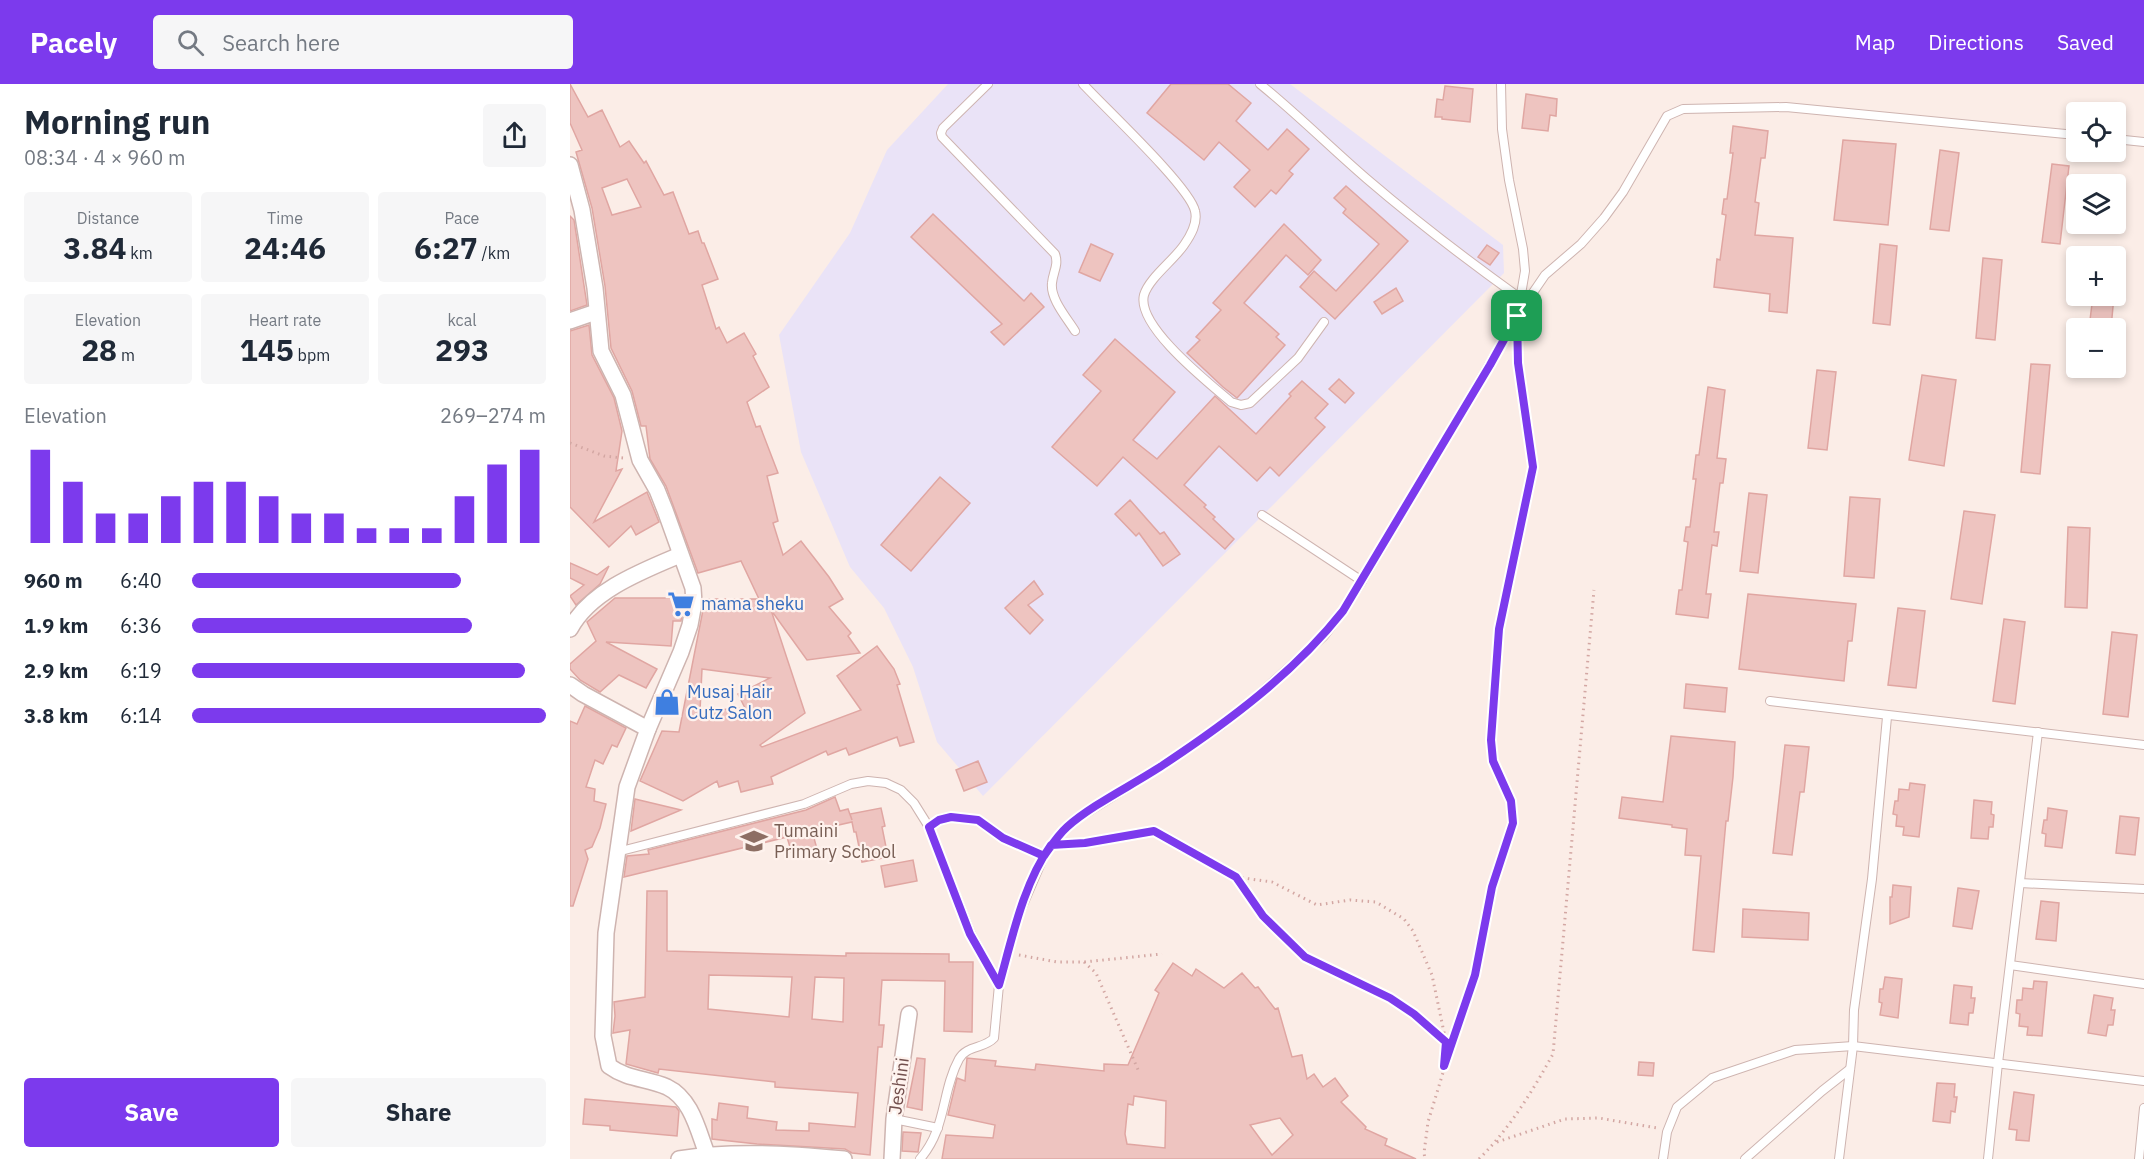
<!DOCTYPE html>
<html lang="en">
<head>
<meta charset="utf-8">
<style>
  :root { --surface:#fff; --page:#f6f6f7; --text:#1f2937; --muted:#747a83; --accent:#7c3aed }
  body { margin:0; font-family:"IBM Plex Sans",sans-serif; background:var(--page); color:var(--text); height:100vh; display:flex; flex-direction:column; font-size:22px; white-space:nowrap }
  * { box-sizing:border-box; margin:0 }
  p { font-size:20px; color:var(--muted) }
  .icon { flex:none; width:33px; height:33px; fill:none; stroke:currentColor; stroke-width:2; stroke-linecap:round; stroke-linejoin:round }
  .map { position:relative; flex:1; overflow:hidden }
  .side { display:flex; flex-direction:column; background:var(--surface); width:570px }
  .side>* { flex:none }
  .fabs { position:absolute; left:1496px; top:18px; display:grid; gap:12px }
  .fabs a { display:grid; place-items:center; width:60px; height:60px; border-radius:6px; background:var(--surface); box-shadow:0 3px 9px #0003; font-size:30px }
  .pin { position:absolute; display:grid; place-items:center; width:51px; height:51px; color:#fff; margin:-26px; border-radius:12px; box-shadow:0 3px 9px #0006 }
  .round { display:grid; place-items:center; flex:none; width:63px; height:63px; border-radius:6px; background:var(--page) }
  .head { display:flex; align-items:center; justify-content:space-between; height:102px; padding:0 24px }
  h1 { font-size:33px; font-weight:700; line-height:45px }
  .metrics { display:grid; grid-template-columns:repeat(3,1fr); gap:9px; height:102px; padding:6px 24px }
  .metrics div { display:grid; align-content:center; border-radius:6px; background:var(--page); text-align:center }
  .metrics b { font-size:30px; font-weight:700 }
  .metrics small { font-size:16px; font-weight:400 }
  .metrics p { font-size:16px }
  .chart { height:168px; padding:12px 24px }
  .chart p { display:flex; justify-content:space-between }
  .chart svg { width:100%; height:108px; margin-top:6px; stroke:var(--accent); stroke-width:6 }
  .action { display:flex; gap:12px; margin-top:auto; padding:12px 24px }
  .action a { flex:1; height:69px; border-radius:6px; background:var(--accent); color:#fff; font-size:24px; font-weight:700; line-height:69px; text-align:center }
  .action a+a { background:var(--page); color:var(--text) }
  ul { padding:0 24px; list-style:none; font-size:20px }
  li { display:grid; grid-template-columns:96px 72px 1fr; align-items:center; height:45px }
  li i { height:15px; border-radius:8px; background:var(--accent) }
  header { display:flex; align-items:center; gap:36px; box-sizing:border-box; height:84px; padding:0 30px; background:var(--accent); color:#fff }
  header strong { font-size:28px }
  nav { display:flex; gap:33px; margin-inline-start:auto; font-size:21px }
  .search { width:420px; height:54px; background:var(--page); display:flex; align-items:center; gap:15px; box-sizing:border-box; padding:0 21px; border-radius:6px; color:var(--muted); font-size:22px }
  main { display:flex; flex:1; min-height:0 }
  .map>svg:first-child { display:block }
</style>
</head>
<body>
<header>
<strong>Pacely</strong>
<div class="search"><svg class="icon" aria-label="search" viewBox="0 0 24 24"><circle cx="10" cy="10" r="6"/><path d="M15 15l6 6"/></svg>Search here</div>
<nav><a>Map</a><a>Directions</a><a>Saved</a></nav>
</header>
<main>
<section class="side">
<div class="head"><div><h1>Morning run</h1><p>08:34 · 4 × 960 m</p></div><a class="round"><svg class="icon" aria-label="share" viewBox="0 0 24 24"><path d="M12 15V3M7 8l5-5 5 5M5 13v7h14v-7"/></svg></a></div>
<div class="metrics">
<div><p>Distance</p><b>3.84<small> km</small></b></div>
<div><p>Time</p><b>24:46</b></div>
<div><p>Pace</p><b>6:27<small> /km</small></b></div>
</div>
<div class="metrics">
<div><p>Elevation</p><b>28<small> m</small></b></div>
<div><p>Heart rate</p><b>145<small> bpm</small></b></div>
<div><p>kcal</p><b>293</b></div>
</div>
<div class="chart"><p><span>Elevation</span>269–274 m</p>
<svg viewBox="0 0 160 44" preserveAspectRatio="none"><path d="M5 44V6M15 44V19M25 44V32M35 44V32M45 44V25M55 44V19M65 44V19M75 44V25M85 44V32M95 44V32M105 44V38M115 44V38M125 44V38M135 44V25M145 44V12M155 44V6"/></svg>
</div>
<ul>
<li><b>960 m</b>6:40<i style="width:76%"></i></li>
<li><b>1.9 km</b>6:36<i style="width:79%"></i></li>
<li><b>2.9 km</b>6:19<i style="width:94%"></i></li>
<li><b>3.8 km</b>6:14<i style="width:100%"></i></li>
</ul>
<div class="action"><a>Save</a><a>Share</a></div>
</section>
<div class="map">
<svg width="1574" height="1075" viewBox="0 0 1574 1075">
  <rect width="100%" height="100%" fill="#fbede7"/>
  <!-- education -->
  <path fill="#eae3f7" d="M378,0h342l213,161 1,28 -521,523 -46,-54 -24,-75 -29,-59 -34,-41 -49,-115 -22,-117 71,-102 37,-83z"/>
  <!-- building -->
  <g fill="#eec4c0" stroke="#e0a6a2" stroke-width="1.5" fill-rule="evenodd">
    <path d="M0,0l18,33 14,-7 18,37 9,-6 15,22 2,-2 18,34 9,-3 16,42 9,-3 4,12h2l14,36 -16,6 14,44 3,-2 8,16 17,-10 12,21 -3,2 16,31 -22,15 9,25 4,-1 18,47 -11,3 11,45 -5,2 10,32 18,-14 28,36 14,22 -14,8 22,26 -3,3 12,17 -53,7 -36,-50 34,103 -45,32 2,2 99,-37 -24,-34 40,-30 17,23 6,15 -3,1 17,57 -14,4 -3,-9 -48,18 -3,-7 -18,7 -2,-4 -55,26 2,7 -32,8 -3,-11 -19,6 -2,-6 -34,20 -43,-20 22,-50 17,1 24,-122 4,-11h52l-18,-38 -43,12 -32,-87 -16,-27 -4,-33h-5l-9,-35 -21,-43 -6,-62 -13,-78 -16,-56 6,-2 -12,-27zM57,95l14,28 -29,8 -10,-27zM132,585l68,9 -32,16 7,14 -45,3z"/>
    <path d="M601,0h57l23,19 -15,18 32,29 19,-21 22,20 -20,22 4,3 -17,20 -5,-4 -16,17 -21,-20 16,-17 -31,-28 -15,18 -57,-47z"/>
    <path d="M875,2l28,3 -3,33 -28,-3v-2h-7l2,-18 6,1z"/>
    <path d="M956,10l31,5 -1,17 -6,-1 -2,16 -26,-3z"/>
    <path d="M1163,42l35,5 -3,27h-4l-6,44 4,1 -4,32 38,3 -6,75 -18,-2 1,-17 -56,-7 3,-28 3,1 6,-45 -4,-1 2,-15h3l6,-46h-3z"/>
    <path d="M1273,56l53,4 -8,81 -54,-5z"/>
    <path d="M1370,66l19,3 -10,78 -19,-2z"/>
    <path d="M1482,80l17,2 -9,78 -18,-2z"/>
    <path d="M776,102l62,55 -73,78 -35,-32 14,-16 22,20 43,-47 -36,-31 3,-4 -12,-11z"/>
    <path d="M363,130l91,87 7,-8 13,14 -40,38 -13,-13 11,-8 -91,-87z"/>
    <path d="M0,132l4,4 13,85 -17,6z"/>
    <path d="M714,140l37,36 -13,15 -22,-20 -42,48 35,31 -3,3 9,8 -48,53 -14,-11 -36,-34 13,-13 -4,-3 25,-27 -8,-7z"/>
    <path d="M521,160l22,10 -13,27 -21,-9z"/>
    <path d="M1310,160l17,2 -7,79 -17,-2z"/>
    <path d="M917,161l12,8 -9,12 -12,-8z"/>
    <path d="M1413,174l19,2 -7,80 -19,-2z"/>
    <path d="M826,204l7,13 -21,13 -8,-12z"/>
    <path d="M1523,212h21l-3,32h-22z"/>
    <path d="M19,241l3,30 22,43 8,33 -6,40 6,-2 -28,53 53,-30 12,30 -23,13 -5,-9 -22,21 -39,-40v-176z"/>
    <path d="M545,255l60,53 -42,48 24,19 58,-63 41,38 35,-38 -2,-2 13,-13 26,23 -13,14 10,9 -46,49 -9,-9 -13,14 -38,-35 -35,39 22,20 -2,2 11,10 -2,2 21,20 -9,10 -102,-92 -26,29 -45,-39 49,-56 -18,-16z"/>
    <path d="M1461,280l19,1 -10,109 -19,-2z"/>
    <path d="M1247,286l19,2 -9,78 -19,-2z"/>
    <path d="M1352,291l34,5 -12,86 -35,-6z"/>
    <path d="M769,295l15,14 -9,10 -16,-14z"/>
    <path d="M1138,303l17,3 -8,68 9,1 -3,24h-3l-6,49h5l-2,14 -5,-1 -6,49h5l-3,24 -32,-4 3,-24h3l6,-48 -4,-1 2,-14h4l6,-48h-3l3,-24h3z"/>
    <path d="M370,393l30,26 -59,68 -30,-26z"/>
    <path d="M1179,409l18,2 -9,78 -18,-2z"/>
    <path d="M1280,413l30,2 -6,79 -30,-2z"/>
    <path d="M560,416l30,34 4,-2 16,22 -17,12 -24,-33 -3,3 -21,-22z"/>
    <path d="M1394,427l31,4 -13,89 -31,-5z"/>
    <path d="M1498,443l22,1 -3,80 -22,-1z"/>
    <path d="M0,479l27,12 12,-9 -9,18 -24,21 -6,-9 14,-11 -14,-7z"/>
    <path d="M464,497l9,13 -15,11 15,15 -13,14 -25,-26z"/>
    <path d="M1178,510l108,10 -4,37h-4l-4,40 -105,-12z"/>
    <path d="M45,514h68v9l-2,14h-8l-2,25 -65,-4 51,27 -11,19 -27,-13 -19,17 -20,-12 -10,-11v-5l26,-23 -9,-19z"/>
    <path d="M1328,524l27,3 -9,77 -28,-3z"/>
    <path d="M1434,535l21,3 -10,82 -22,-3z"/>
    <path d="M1542,548l25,3 -9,82 -25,-3z"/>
    <path d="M1116,600l41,4 -2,24 -41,-4z"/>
    <path d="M15,622l41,22 -9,19 -5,-2 -9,19 -8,-4 -9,27 9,2 -1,12 12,3 -6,24 -8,19 -7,3 3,9 -15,47h-3v-185l7,3z"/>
    <path d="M1101,652l64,6 -2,35 -5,44h-2l-12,131 -21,-2 8,-94 -16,-1 2,-26 -15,-2v-2l-53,-7 3,-21 41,5z"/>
    <path d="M1215,661l24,2 -5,45h-4l-8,63 -19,-2z"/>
    <path d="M408,677l9,21 -23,9 -8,-21z"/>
    <path d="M1340,699l15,2 -6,52 -16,-2 1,-8 -8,-1 1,-11 -4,-1 2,-13h3l1,-12 10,1z"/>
    <path d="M265,713l5,14 8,-2 4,11 -2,-6 31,-6 4,18 -3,1 6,30 -26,5 -6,-30h-2l-2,-10 -40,9 5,18 -25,5 -5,-17 -163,40 3,-21 22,-2 -1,-4 158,-40z"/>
    <path d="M65,715l46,11 -50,21z"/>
    <path d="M1404,716l18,2 -1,12 3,1 -1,12h-4l-1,12 -17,-1z"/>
    <path d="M1478,724l19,3 -5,37 -17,-2 1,-12 -4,-1 2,-13h3z"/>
    <path d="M1550,732l19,2 -4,37 -19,-2z"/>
    <path d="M343,776l4,21 -32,6 -4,-21z"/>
    <path d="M1323,801l18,2 -2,30 -19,7v-27h2z"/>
    <path d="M1388,804l21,3 -7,38 -19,-3z"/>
    <path d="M77,807h20v60l179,5v-3l103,1v8h24l-1,70 -28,-1 1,-50 -63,-1 -3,45h5l-2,22h-4l-8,108 -18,-2 -7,-4 -88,-5 -45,-5v-20l5,1 2,-17 29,4 -1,11 30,4 -1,8 33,1v-8l46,4 3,-34 -83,-6v-5l-116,-13 -1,4 -32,-9 4,-34 -17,3 2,-17 -1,-14 31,-5zM139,891l83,2 -3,40 -81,-8zM245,893l29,1 -1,44 -31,-3z"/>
    <path d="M1471,817l18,2 -3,38 -20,-2z"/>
    <path d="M1173,825l66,4 -1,27 -66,-3z"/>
    <path d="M603,879l19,13 4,-7 28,19 18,-15 13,15 3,-1 17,22 3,-1 14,49 10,-2 5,24 7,-5 9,13 12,-9 13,18 -7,6 25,25 -1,2 22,10 -2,6 31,14h-474l4,-24 47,3 2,-13 -47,-10 9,-37 8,3 2,-23 29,3 -1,5 40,4 1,-6 68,7v-7l24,1 31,-72 -4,-3zM564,1012l32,5 -1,47 -38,-4 -2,-10 3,-30 5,1zM710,1034l13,17 -21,20 -22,-30z"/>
    <path d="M1315,893l17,2 -4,39 -18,-3 2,-12 -3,-1 1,-13h3z"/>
    <path d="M1464,897l13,1 -5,54 -15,-1 1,-8 -9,-1 1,-12 -4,-1 1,-13h5l1,-12 10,1z"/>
    <path d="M1384,901l18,2 -1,11h4l-2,15h-4l-1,12 -18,-2z"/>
    <path d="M1524,911l19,3 -2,12h4l-2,15h-5l-2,11 -18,-3z"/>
    <path d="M347,974l8,1 -3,51 -15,-3z"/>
    <path d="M1069,978l15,1 -1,13 -15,-1z"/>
    <path d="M1367,999l18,1 -1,13h3l-2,15 -4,-1 -1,12 -17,-2z"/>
    <path d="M1444,1008l20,3 -5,46 -13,-1 1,-10 -8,-1z"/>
    <path d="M15,1015l91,8 3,4 -2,25 -67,-6v-4l-27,-2z"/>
    <path d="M333,1048l18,1 -3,19 -16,-1z"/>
  </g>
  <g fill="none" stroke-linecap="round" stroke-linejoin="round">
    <defs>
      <g id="lane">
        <path d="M418,0l-45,44 -2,5 1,4 113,117c4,11 -2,18 -3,29 -2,16 15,35 23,48"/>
        <path d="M513,0c21,23 107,103 112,127 3,12 -4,24 -11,34 -10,15 -35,33 -40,50 -8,31 65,88 87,107l10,3 9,-2 48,-45 26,-36"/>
        <path d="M690,0c37,30 71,64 107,95 49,42 100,81 153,119"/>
        <path d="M931,0l1,45 7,51 14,69 2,22 -5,29"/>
        <path d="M1545,55l29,3"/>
        <path d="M692,431l100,66"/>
        <path d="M1200,617l374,44"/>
        <path d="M47,768l187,-48 47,-20 17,-3 18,2 15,7 13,13 15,24 42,107 28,51"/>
        <path d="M1450,799l124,6"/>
        <path d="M1440,881l134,19"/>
        <path d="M324,1035l44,9"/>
        <path d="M350,1075c27,-31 21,-67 39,-100 8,-14 25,-10 35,-21l5,-53 20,-71 25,-58 7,-11 15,-17 14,-11 81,-51 61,-41 33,-27 69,-62 19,-25 19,-30 127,-216 28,-49 28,-41 36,-31 23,-26 19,-26 44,-76 16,-7 103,-2 290,28"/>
        <path d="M1093,1075l4,-27 10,-25 35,-29 83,-28 58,-4 291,35"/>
        <path d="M1175,1075l77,-68 28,-22"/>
        <path d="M1269,1075l14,-113 1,-36 18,-131 15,-162"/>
        <path d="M1418,1075l10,-96 40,-331"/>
        <path d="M1569,1075l5,-51"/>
      </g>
      <g id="street">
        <path d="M0,81l12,45 13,78 6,63 22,44 17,65 17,30 8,20 28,78 1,15 -4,22 -9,27 -33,77 -21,58 -21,146 -3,103 6,30c19,14 38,12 58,21 25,12 31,44 40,67"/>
        <path d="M0,237l26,-9"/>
        <path d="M0,545c20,-38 72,-58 110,-74"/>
        <path d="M0,601l13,9 65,35"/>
        <path d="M109,1075c54,-9 110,-5 165,0"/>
        <path d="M322,1075l2,-40 15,-105"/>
      </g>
    </defs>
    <!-- lane casing -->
    <use href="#lane" stroke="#ceb4b0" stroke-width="10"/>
    <!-- street casing -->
    <use href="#street" stroke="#ceb4b0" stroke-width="18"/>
    <!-- path -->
    <g stroke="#d3a7a3" stroke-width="3" stroke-dasharray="1.5 4.5" stroke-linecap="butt">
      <path d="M0,359l34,13 19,2"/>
      <path d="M368,737l13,-4 27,3 25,18 30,13"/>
      <path d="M499,760l16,-1 69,-12 82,46 36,5 45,23 33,-5 26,2 28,17 9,12 19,44 14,67 -1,24 -17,56 -4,31 1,6"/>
      <path d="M667,793l26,39 42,41 85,41 25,16 29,27"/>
      <path d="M449,871l38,7h27l78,-8"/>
      <path d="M514,878l12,11 43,99"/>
      <path d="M875,982l30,-91 17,-88 21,-64 -2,-22 -18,-40 -2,-21 8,-111 34,-162 -15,-104v-23"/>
      <path d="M927,1058l68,-23 34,-1 58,10"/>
      <path d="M909,1075c31,-31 53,-67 74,-105l41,-464"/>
    </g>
    <!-- lane -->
    <use href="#lane" stroke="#fff" stroke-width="8"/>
    <!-- street -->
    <use href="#street" stroke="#fff" stroke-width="15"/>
  </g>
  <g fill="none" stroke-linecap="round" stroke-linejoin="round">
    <defs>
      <path id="route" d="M947,232l-27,49 -147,246c-49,62 -115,111 -180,154 -30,20 -70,39 -96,62 -9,8 -16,19 -23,29l-41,-18 -25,-18 -27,-3 -12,3 -10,7 41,107 29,51c13,-46 24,-101 52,-140l34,-2 69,-12 82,46 27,39 42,41 85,41 24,16 32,28 -2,24 31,-91 17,-88 21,-64 -2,-22 -18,-40 -2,-21 8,-111 34,-162 -15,-104 -1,-47"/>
    </defs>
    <!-- route casing -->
    <use href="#route" stroke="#fff" stroke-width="12"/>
    <!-- route -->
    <use href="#route" stroke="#7c3aed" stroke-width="8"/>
  </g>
  <!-- icons -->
  <defs>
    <symbol id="supermarket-bare" viewBox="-9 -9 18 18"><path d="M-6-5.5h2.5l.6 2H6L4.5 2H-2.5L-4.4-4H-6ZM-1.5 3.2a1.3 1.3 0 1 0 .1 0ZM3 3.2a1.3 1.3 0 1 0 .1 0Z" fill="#3f7fe0" stroke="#fef2ed" stroke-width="2.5" paint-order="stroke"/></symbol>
    <symbol id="shop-bare" viewBox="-9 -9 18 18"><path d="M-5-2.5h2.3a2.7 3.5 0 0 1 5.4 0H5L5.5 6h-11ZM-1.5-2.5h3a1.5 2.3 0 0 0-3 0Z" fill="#3f7fe0" stroke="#fef2ed" stroke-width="2.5" paint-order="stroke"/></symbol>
    <symbol id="school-bare" viewBox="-9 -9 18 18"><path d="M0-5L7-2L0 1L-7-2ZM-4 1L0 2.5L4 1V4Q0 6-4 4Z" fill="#8d6e63" stroke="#fef2ed" stroke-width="2.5" paint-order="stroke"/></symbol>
  </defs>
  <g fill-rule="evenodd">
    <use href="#supermarket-bare" x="92" y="501" width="38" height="38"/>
    <use href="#shop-bare" x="78" y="599" width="38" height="38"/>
    <use href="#school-bare" x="165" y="738" width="38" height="38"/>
  </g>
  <g text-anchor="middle" stroke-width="4.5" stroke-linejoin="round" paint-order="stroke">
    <!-- shop labels -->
    <g font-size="18" fill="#366cbe" stroke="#fef2ed" text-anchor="start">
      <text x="131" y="526">mama sheku</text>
      <text x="117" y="614">Musaj Hair<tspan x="117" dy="21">Cutz Salon</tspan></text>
    </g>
    <!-- education labels -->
    <g font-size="18" fill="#785e54" stroke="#fef2ed" text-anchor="start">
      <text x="204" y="753">Tumaini<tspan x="204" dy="21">Primary School</tspan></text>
    </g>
    <!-- street labels -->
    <g font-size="18" fill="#724f4d" stroke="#fef2ed">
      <text transform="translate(329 1002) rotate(-82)" y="6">Jeshini</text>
    </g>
  </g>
</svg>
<div class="fabs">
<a><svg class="icon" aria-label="locate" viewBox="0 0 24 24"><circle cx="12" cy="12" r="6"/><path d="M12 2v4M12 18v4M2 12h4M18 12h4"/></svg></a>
<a><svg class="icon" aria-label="layers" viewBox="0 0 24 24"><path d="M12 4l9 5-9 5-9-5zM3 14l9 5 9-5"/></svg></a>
<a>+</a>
<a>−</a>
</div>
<div class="pin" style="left:947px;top:232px;background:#1e9e55"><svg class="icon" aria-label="arrive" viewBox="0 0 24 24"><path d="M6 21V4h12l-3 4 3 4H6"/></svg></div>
</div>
</main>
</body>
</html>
